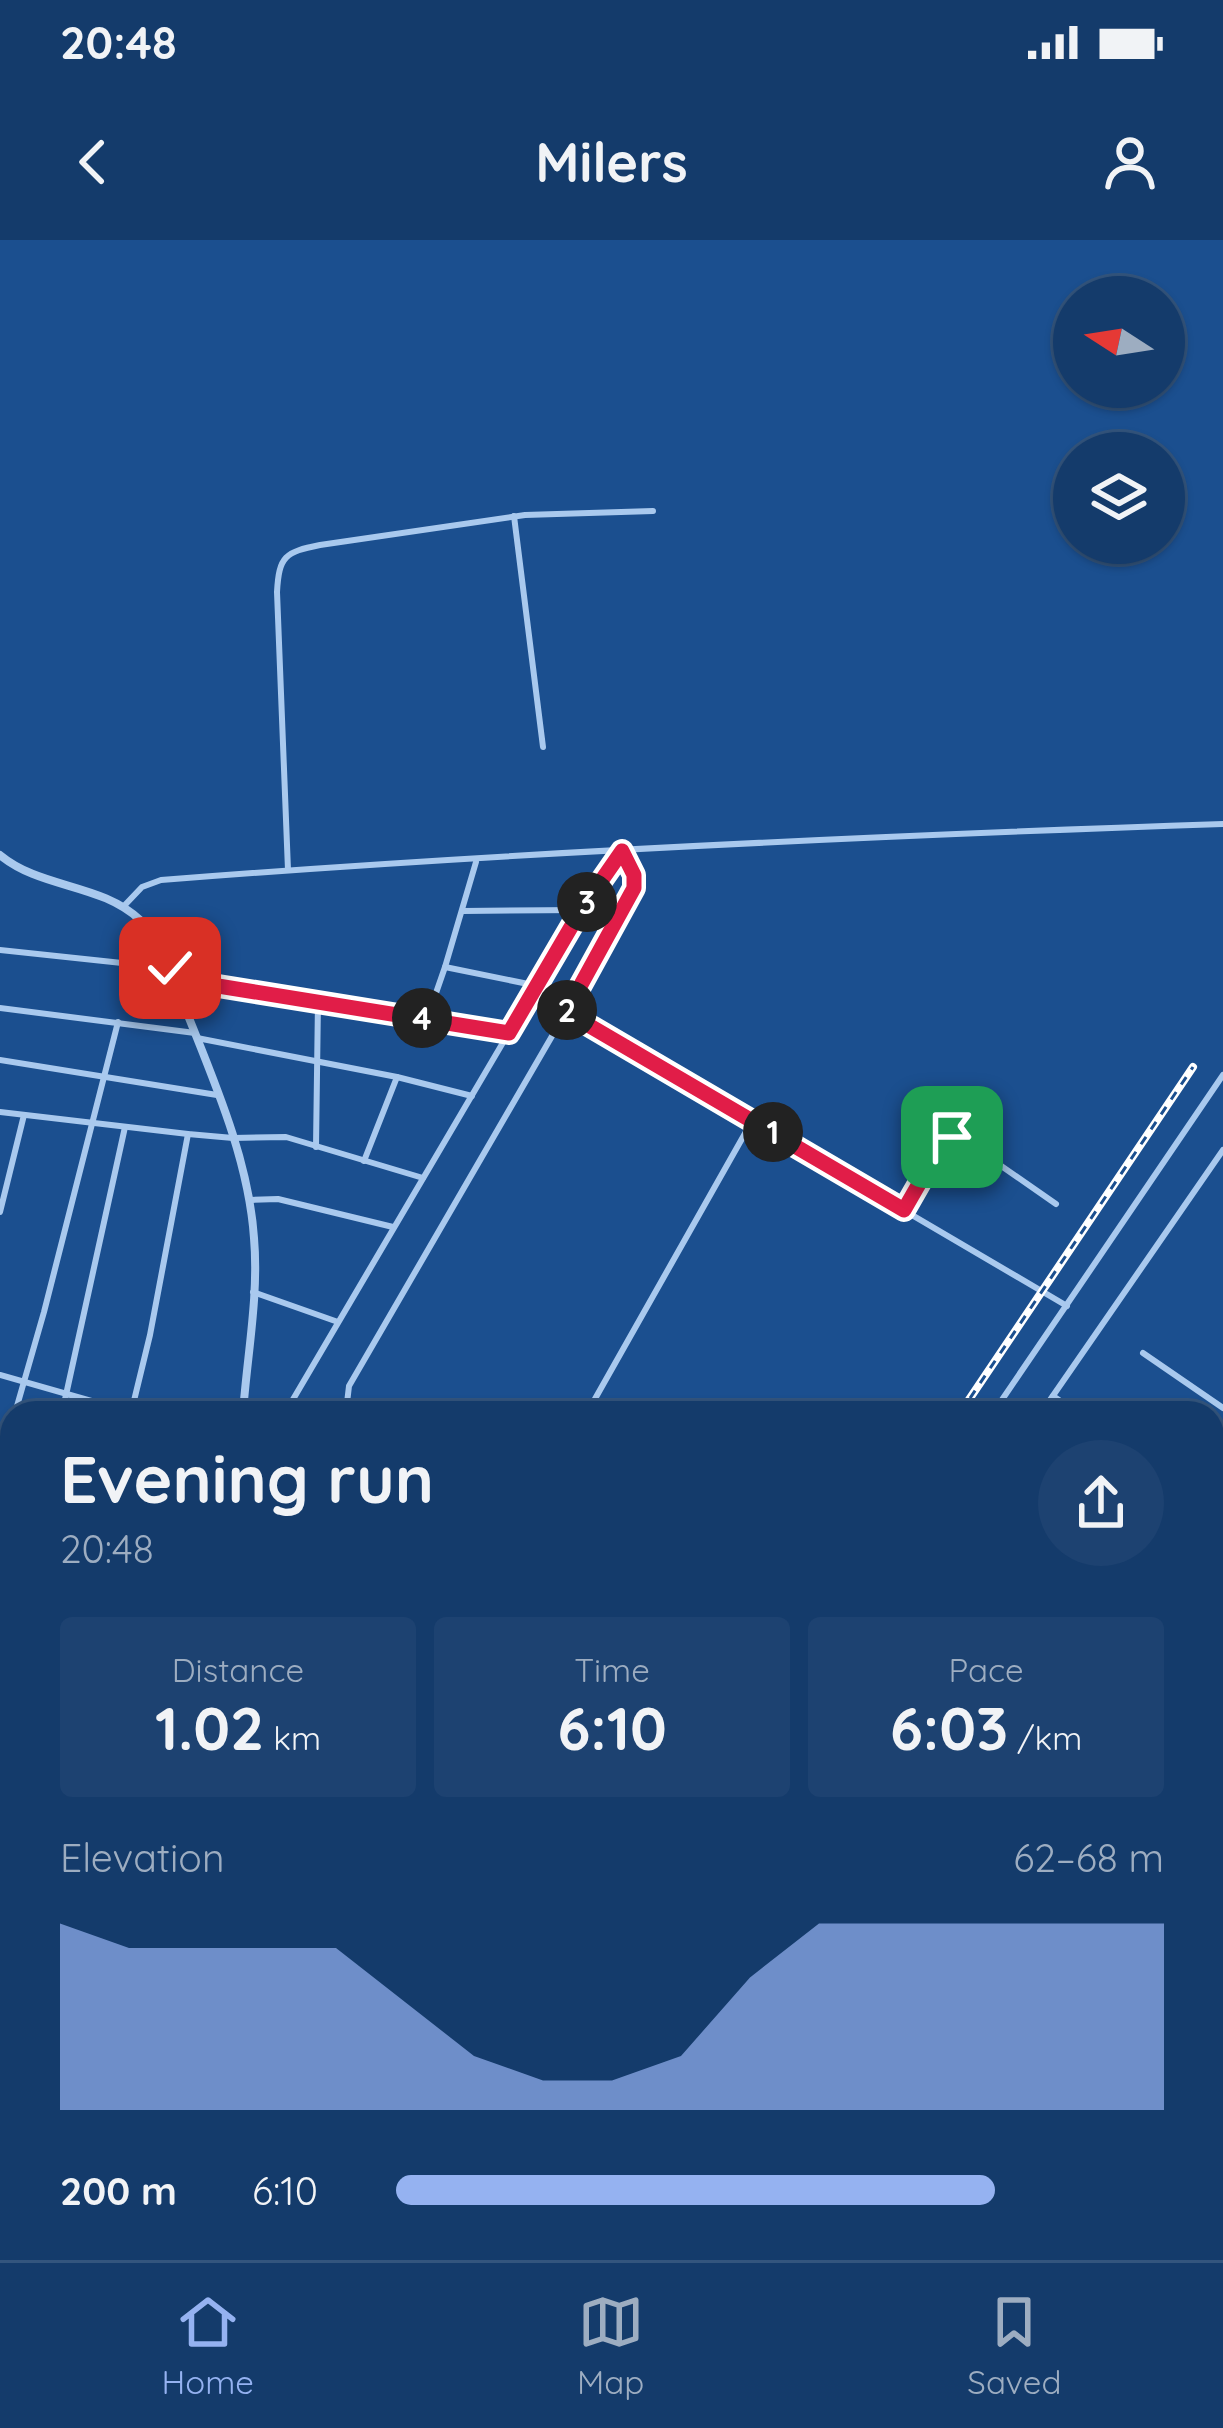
<!DOCTYPE html>
<html lang="en">
<head>
<meta charset="utf-8">
<style>
  :root { --surface:#143b6b; --page:#1d4271; --text:#f1f3f6; --muted:#9dadc1; --line:#33557e; --accent:#95b2f1 }
  body { margin:0; font-family:Quicksand,sans-serif; background:var(--page); color:var(--text); height:100vh; display:flex; flex-direction:column; font-size:45px; white-space:nowrap }
  * { box-sizing:border-box; margin:0 }
  p { font-size:39px; color:var(--muted) }
  .icon { flex:none; width:66px; height:66px; fill:none; stroke:currentColor; stroke-width:2; stroke-linecap:round; stroke-linejoin:round }
  .map { position:relative; flex:1; overflow:hidden }
  .panel { position:absolute; left:0px; top:1161px; width:1224px; height:861px; display:flex; flex-direction:column; background:var(--surface); border-radius:36px 36px 0 0; box-shadow:0 3px 9px #0004,0 0 0 3px var(--line) }
  .panel>* { flex:none }
  .needle { width:78px; rotate:282deg }
  .buttons { position:absolute; left:1053px; top:36px; display:grid; gap:24px }
  .buttons a { display:grid; place-items:center; width:132px; height:132px; border-radius:50%; background:var(--surface); box-shadow:0 3px 9px #0004,0 0 0 3px var(--line); font-size:60px }
  .pin { position:absolute; display:grid; place-items:center; width:102px; height:102px; color:#fff; margin:-51px; border-radius:24px; box-shadow:0 6px 18px #0006 }
  .km { position:absolute; width:60px; height:60px; margin:-30px; border-radius:50%; background:#222; color:#fff; font-size:33px; line-height:60px; text-align:center }
  .round { display:grid; place-items:center; flex:none; width:126px; height:126px; border-radius:63px; background:var(--page) }
  .overview { display:flex; align-items:center; justify-content:space-between; height:204px; padding:0 60px }
  h1 { font-size:66px; font-weight:800; line-height:90px }
  .figures { display:grid; grid-template-columns:repeat(3,1fr); gap:18px; height:204px; padding:12px 60px }
  .figures div { display:grid; align-content:center; border-radius:12px; background:var(--page); text-align:center }
  .figures b { font-size:60px; font-weight:800 }
  .figures small { font-size:33px; font-weight:400 }
  .figures p { font-size:33px }
  .chart { height:336px; padding:24px 60px }
  .chart p { display:flex; justify-content:space-between }
  .chart svg { width:100%; height:216px; margin-top:12px; fill:var(--accent); opacity:.7 }
  ul { padding:0 60px; list-style:none; font-size:39px }
  li { display:grid; grid-template-columns:192px 144px 1fr; align-items:center; height:90px }
  li i { height:30px; border-radius:15px; background:var(--accent) }
  .status { display:flex; justify-content:space-between; align-items:center; height:84px; padding:0 60px; background:var(--surface); direction:ltr }
  .status svg { height:33px; fill:currentColor }
  header { display:flex; justify-content:space-between; align-items:center; height:156px; padding:0 60px; background:var(--surface); font-size:54px; font-weight:800 }
  .menu { display:flex; justify-content:space-around; align-items:center; height:168px; border-top:3px solid var(--line); background:var(--surface); font-size:33px; color:var(--muted) }
  .menu a { display:grid; justify-items:center; gap:6px }
  .menu .selected { color:var(--accent) }
  .map>svg:first-child { display:block }
</style>
</head>
<body>
<div class="status"><b>20:48</b><svg viewBox="0 0 49 12"><path d="M0 12V9h3v3zM5 12V6h3v6zM10 12V3h3v9zM15 12V0h3v12zM26 1h20v11H26zM47 4h2v5h-2z"/></svg></div>
<header><svg class="icon" aria-label="back" viewBox="0 0 24 24"><path d="M15 5l-7 7 7 7"/></svg>Milers<svg class="icon" aria-label="person" viewBox="0 0 24 24"><circle cx="12" cy="8" r="4"/><path d="M4 21q1-7 8-7t8 7"/></svg></header>
<div class="map">
<svg width="1223" height="2020" viewBox="0 0 1223 2020">
  <rect width="100%" height="100%" fill="#1b4f8f"/>
  <g fill="none" stroke-linecap="round" stroke-linejoin="round">
    <!-- canal -->
    <path stroke="#3c6290" stroke-width="9" d="M1212,1783l11,-2"/>
    <!-- minor -->
    <g stroke="#a9c9ee" stroke-width="6">
      <path d="M514,276l29,231"/>
      <path d="M288,630l-11,-278c2,-36 8,-40 43,-47l205,-30 128,-4"/>
      <path d="M123,667l19,-20 19,-7c353,-28 708,-44 1062,-56"/>
      <path d="M463,671l118,-1"/>
      <path d="M0,710l169,18"/>
      <path d="M445,727l93,19"/>
      <path d="M175,738l334,55"/>
      <path d="M0,768l195,25"/>
      <path d="M566,772l501,294"/>
      <path d="M427,779l18,-52 31,-105"/>
      <path d="M197,798l200,39 75,19"/>
      <path d="M0,820l217,35"/>
      <path d="M0,872l188,22 45,4 53,-1 137,41"/>
      <path d="M316,907l2,-146"/>
      <path d="M364,921l33,-84"/>
      <path d="M250,960l28,-1 115,28"/>
      <path d="M905,970l38,-68 9,-5 12,3 92,64"/>
      <path d="M0,972l24,-97"/>
      <path d="M253,1052l85,30"/>
      <path d="M1143,1113l80,55"/>
      <path d="M0,1135l130,37"/>
      <path d="M1053,1156l25,17"/>
      <path d="M15,1173l29,-101 74,-290"/>
      <path d="M62,1173l63,-286"/>
      <path d="M131,1173l19,-78 38,-201"/>
      <path d="M285,1173l296,-503 41,-59 12,24v13l-68,124 -217,374 -2,17 8,10"/>
      <path d="M587,1173l165,-292"/>
      <path d="M993,1173l230,-338"/>
      <path d="M1041,1173l182,-263"/>
      <path d="M0,1228l12,-44"/>
      <path d="M1212,1262l11,7"/>
      <path d="M0,1264l12,3"/>
      <path d="M1212,1299l11,-16"/>
      <path d="M0,1310l12,3"/>
      <path d="M1212,1336l11,8"/>
      <path d="M0,1378l12,2"/>
      <path d="M0,1476l12,-53"/>
      <path d="M0,1499l12,3"/>
      <path d="M1212,1513l11,6"/>
      <path d="M0,1592l12,2"/>
      <path d="M1212,1610l11,7"/>
      <path d="M1212,1713l11,-50"/>
      <path d="M0,1736l12,-45"/>
      <path d="M1212,1771l11,-3"/>
      <path d="M1212,1804l11,-4"/>
      <path d="M0,1819l12,4"/>
      <path d="M0,1934l12,4"/>
      <path d="M241,2010l12,10"/>
      <path d="M579,2010l21,7"/>
      <path d="M882,2010l34,10"/>
      <path d="M37,2020l2,-10"/>
      <path d="M92,2020l1,-10"/>
      <path d="M135,2020l4,-10"/>
      <path d="M220,2020l7,-10"/>
      <path d="M261,2020l8,-10"/>
      <path d="M367,2020l1,-10"/>
      <path d="M444,2020l1,-10"/>
      <path d="M693,2020l4,-10"/>
      <path d="M763,2020l2,-10"/>
      <path d="M834,2020l2,-10"/>
      <path d="M1006,2020l3,-10"/>
      <path d="M1091,2020l3,-10"/>
      <path d="M1164,2020l1,-10"/>
    </g>
    <!-- tertiary -->
    <g stroke="#a9c9ee" stroke-width="8">
      <path d="M0,615c41,34 101,28 140,65 28,25 36,65 49,98 28,70 60,145 65,220 5,58 -7,118 -11,175"/>
      <path d="M0,1861l12,-33"/>
      <path d="M1109,2010l40,10"/>
      <path d="M596,2020l15,-10"/>
    </g>
    <defs>
      <g id="rail">
        <path d="M960,1173l233,-346"/>
        <path d="M599,2020l14,-10"/>
      </g>
    </defs>
    <!-- rail casing -->
    <use href="#rail" stroke="#fff" stroke-width="8"/>
    <!-- rail -->
    <use href="#rail" stroke="#1b4f8f" stroke-width="3" stroke-dasharray="9" stroke-linecap="butt"/>
  </g>
  <g fill="none" stroke-linecap="round" stroke-linejoin="round">
    <defs>
      <path id="route" d="M170,728l5,11 334,54 72,-123 41,-59 12,24v13l-68,124 338,198 39,-68 9,-5"/>
    </defs>
    <!-- route casing -->
    <use href="#route" stroke="#fff" stroke-width="24"/>
    <!-- route -->
    <use href="#route" stroke="#e11d48" stroke-width="15"/>
  </g>
</svg>
<div class="buttons">
<a><svg class="needle" viewBox="-14 -14 28 28"><path d="M0-13l5 13h-10z" fill="#e53935"/><path d="M0 13l5-13h-10z" fill="#9dadc1"/></svg></a>
<a><svg class="icon" aria-label="layers" viewBox="0 0 24 24"><path d="M12 4l9 5-9 5-9-5zM3 14l9 5 9-5"/></svg></a>
</div>
<div class="pin" style="left:952px;top:897px;background:#1e9e55"><svg class="icon" aria-label="arrive" viewBox="0 0 24 24"><path d="M6 21V4h12l-3 4 3 4H6"/></svg></div>
<div class="pin" style="left:170px;top:728px;background:#d93025"><svg class="icon" aria-label="check" viewBox="0 0 24 24"><path d="M5 12l5 5 9-10"/></svg></div>
<b class="km" style="left:773px;top:892px">1</b>
<b class="km" style="left:567px;top:770px">2</b>
<b class="km" style="left:587px;top:662px">3</b>
<b class="km" style="left:422px;top:778px">4</b>
<section class="panel">
<div class="overview"><div><h1>Evening run</h1><p>20:48</p></div><a class="round"><svg class="icon" aria-label="share" viewBox="0 0 24 24"><path d="M12 15V3M7 8l5-5 5 5M5 13v7h14v-7"/></svg></a></div>
<div class="figures">
<div><p>Distance</p><b>1.02<small> km</small></b></div>
<div><p>Time</p><b>6:10</b></div>
<div><p>Pace</p><b>6:03<small> /km</small></b></div>
</div>
<div class="chart"><p><span>Elevation</span>62–68 m</p>
<svg viewBox="0 0 160 44" preserveAspectRatio="none"><path d="M0 44V6L10 11L20 11L30 11L40 11L50 22L60 33L70 38L80 38L90 33L100 17L110 6L120 6L130 6L140 6L150 6L160 6V44z"/></svg>
</div>
<ul>
<li><b>200 m</b>6:10<i style="width:78%"></i></li>
</ul>
</section>
</div>
<nav class="menu">
<a class="selected"><svg class="icon" aria-label="home" viewBox="0 0 24 24"><path d="M3 11l9-7 9 7M6 9v11h12V9"/></svg>Home</a>
<a><svg class="icon" aria-label="map" viewBox="0 0 24 24"><path d="M3 6l6-2 6 2 6-2v14l-6 2-6-2-6 2zM9 4v14M15 6v14"/></svg>Map</a>
<a><svg class="icon" aria-label="saved" viewBox="0 0 24 24"><path d="M7 4h10v16l-5-4-5 4z"/></svg>Saved</a>
</nav>
</body>
</html>
